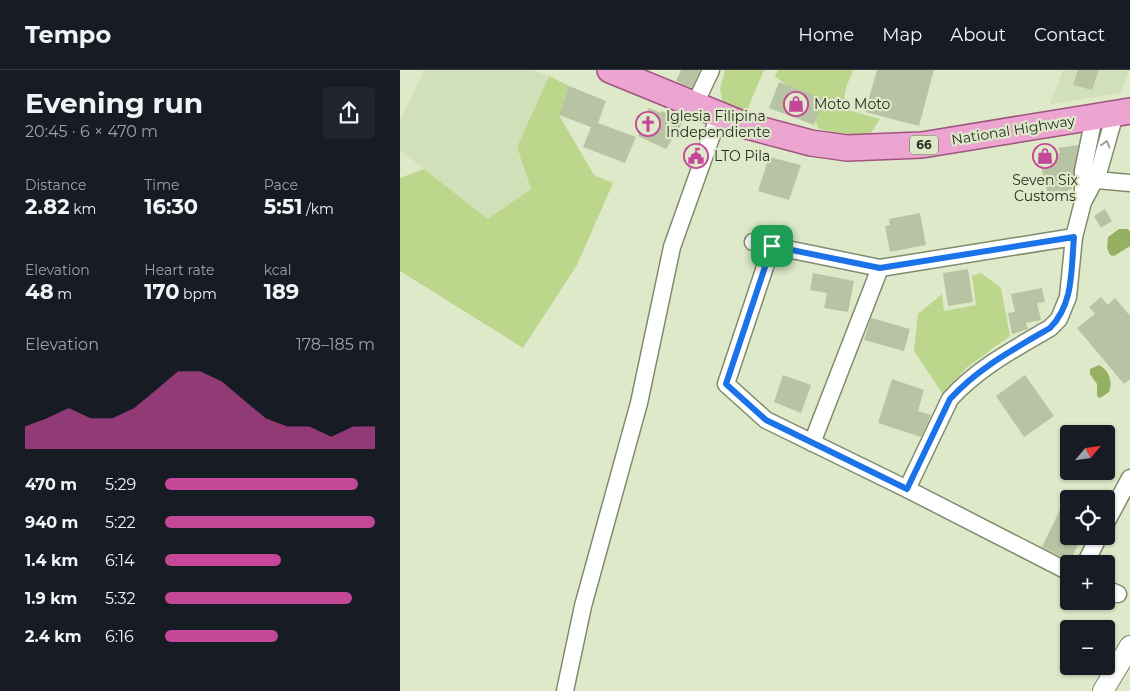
<!DOCTYPE html>
<html lang="en">
<head>
<meta charset="utf-8">
<style>
  :root { --surface:#171b24; --page:#20242c; --text:#f1f3f6; --muted:#9ea1a6; --line:#363941; --accent:#c54898 }
  body { margin:0; font-family:Montserrat,sans-serif; background:var(--page); color:var(--text); height:100vh; display:flex; flex-direction:column; font-size:19px; white-space:nowrap }
  * { box-sizing:border-box; margin:0 }
  p { font-size:16px; color:var(--muted) }
  .icon { flex:none; width:28px; height:28px; fill:none; stroke:currentColor; stroke-width:2; stroke-linecap:round; stroke-linejoin:round }
  .map { position:relative; flex:1; overflow:hidden }
  .sheet { display:flex; flex-direction:column; background:var(--surface); width:400px }
  .sheet>* { flex:none }
  .needle { width:32px; rotate:61deg }
  .buttons { position:absolute; left:660px; top:355px; display:grid; gap:10px }
  .buttons a { display:grid; place-items:center; width:55px; height:55px; border-radius:5px; background:var(--surface); box-shadow:0 1px 4px #0004; font-size:25px }
  .pin { position:absolute; display:grid; place-items:center; width:42px; height:42px; color:#fff; margin:-21px; border-radius:10px; box-shadow:0 2px 8px #0006 }
  .round { display:grid; place-items:center; flex:none; width:52px; height:52px; border-radius:5px; background:var(--page) }
  .overview { display:flex; align-items:center; justify-content:space-between; height:85px; padding:0 25px }
  h1 { font-size:28px; font-weight:700; line-height:38px }
  .stats { display:grid; grid-template-columns:repeat(3,1fr); gap:8px; height:85px; padding:5px 25px }
  .stats div { display:grid; align-content:center }
  .stats b { font-size:21px; font-weight:700 }
  .stats small { font-size:14px; font-weight:400 }
  .stats p { font-size:14px }
  .chart { height:140px; padding:10px 25px }
  .chart p { display:flex; justify-content:space-between }
  .chart svg { width:100%; height:90px; margin-top:5px; fill:var(--accent); opacity:.7 }
  ul { padding:0 25px; list-style:none; font-size:16px }
  li { display:grid; grid-template-columns:80px 60px 1fr; align-items:center; height:38px }
  li i { height:12px; border-radius:6px; background:var(--accent) }
  header { display:flex; align-items:center; gap:30px; box-sizing:border-box; height:70px; padding:0 25px; background:var(--surface); border-bottom:1px solid var(--line) }
  header strong { font-size:24px }
  nav { display:flex; gap:28px; margin-inline-start:auto; font-size:18px }
  main { display:flex; flex:1; min-height:0 }
  .map>svg:first-child { display:block }
</style>
</head>
<body>
<header>
<strong>Tempo</strong>
<nav><a>Home</a><a>Map</a><a>About</a><a>Contact</a></nav>
</header>
<main>
<section class="sheet">
<div class="overview"><div><h1>Evening run</h1><p>20:45 · 6 × 470 m</p></div><a class="round"><svg class="icon" aria-label="share" viewBox="0 0 24 24"><path d="M12 15V3M7 8l5-5 5 5M5 13v7h14v-7"/></svg></a></div>
<div class="stats">
<div><p>Distance</p><b>2.82<small> km</small></b></div>
<div><p>Time</p><b>16:30</b></div>
<div><p>Pace</p><b>5:51<small> /km</small></b></div>
</div>
<div class="stats">
<div><p>Elevation</p><b>48<small> m</small></b></div>
<div><p>Heart rate</p><b>170<small> bpm</small></b></div>
<div><p>kcal</p><b>189</b></div>
</div>
<div class="chart"><p><span>Elevation</span>178–185 m</p>
<svg viewBox="0 0 160 44" preserveAspectRatio="none"><path d="M0 44V33L10 29L20 24L30 29L40 29L50 24L60 15L70 6L80 6L90 11L100 20L110 29L120 33L130 33L140 38L150 33L160 33V44z"/></svg>
</div>
<ul>
<li><b>470 m</b>5:29<i style="width:92%"></i></li>
<li><b>940 m</b>5:22<i style="width:100%"></i></li>
<li><b>1.4 km</b>6:14<i style="width:55%"></i></li>
<li><b>1.9 km</b>5:32<i style="width:89%"></i></li>
<li><b>2.4 km</b>6:16<i style="width:54%"></i></li>
</ul>
</section>
<div class="map">
<svg width="730" height="621" viewBox="0 0 730 621">
  <rect width="100%" height="100%" fill="#dde9c9"/>
  <!-- built -->
  <g fill="#d1e0b8">
    <path d="M24,0h108l17,6 -32,71 14,42 -43,30 -88,-69v-30z"/>
    <path d="M663,0h66l-8,23 -71,11z"/>
  </g>
  <!-- green -->
  <g fill="#bcd78c">
    <path d="M325,0h39l-20,47 -20,-9 -4,-19z"/>
    <path d="M378,0h75c-5,14 -13,26 -5,40l32,9 -9,14 -23,5 -30,-10 -8,-24 -35,-28z"/>
    <path d="M149,6l20,10 -10,29 35,60 19,8 -36,82 -54,83 -123,-77v-93l24,-9 64,50 43,-30 -14,-42z"/>
    <path d="M581,203l20,15 9,48 -44,32 -23,26 -29,-43 4,-37 24,-20 2,17 32,-6 -4,-29z"/>
  </g>
  <!-- water -->
  <g fill="#95b060">
    <path d="M719,159h8l3,2v15l-16,10 -4,-1 -3,-7 1,-11z"/>
    <path d="M699,295c10,5 14,17 10,27l-9,6 -3,-2v-12l-7,-10v-5z"/>
  </g>
  <!-- building -->
  <g fill="#b7c3a3">
    <path d="M281,0h19l-8,18 -16,-7z"/>
    <path d="M477,0h57l-15,56 -54,-14z"/>
    <path d="M678,0h21l-7,20 -19,-5z"/>
    <path d="M379,12l45,17 -10,26 -45,-17z"/>
    <path d="M169,16l37,15 -8,22 38,14 -11,26 -42,-16 8,-20 -32,-12z"/>
    <path d="M249,38l12,5v-2l23,9 -18,29 -28,-13z"/>
    <path d="M678,75l-6,44 -4,1v1l-20,5 -9,-39 21,-4 -2,-5z"/>
    <path d="M369,87l32,8 -12,35 -31,-9z"/>
    <path d="M705,139l7,12 -11,7 -7,-12z"/>
    <path d="M520,143l6,32 -36,7 -5,-26 5,-1 -1,-6z"/>
    <path d="M568,199l5,33 -25,4 -5,-33z"/>
    <path d="M413,203l41,8 -6,31 -24,-4 3,-15 -17,-3z"/>
    <path d="M642,218l3,14 -8,1 4,17 -15,3 2,6 -16,5 -4,-21 7,-1 -4,-18z"/>
    <path d="M701,227l7,8 7,-7 15,18v63l-6,5 -47,-56 18,-14 -6,-7z"/>
    <path d="M471,248l39,11 -6,22 -40,-11z"/>
    <path d="M383,305l28,10 -10,28 -27,-11z"/>
    <path d="M625,305l29,41 -30,21 -28,-41z"/>
    <path d="M492,309l32,11 -6,21 13,4 -10,22 -43,-14z"/>
    <path d="M669,421v45l11,5 -10,20 -28,-14z"/>
  </g>
  <g fill="none" stroke-linecap="round" stroke-linejoin="round">
    <defs>
      <g id="minor">
        <path d="M295,34l16,-34"/>
        <path d="M685,109l45,4"/>
        <path d="M683,130v-29l11,-54"/>
        <path d="M353,172l127,26 194,-31"/>
        <path d="M372,176l-46,138 40,36 141,69 162,83"/>
        <path d="M412,373l68,-175"/>
        <path d="M507,419l43,-90c28,-31 64,-50 100,-71l9,-9 9,-22 6,-60 9,-35 15,-28 17,-60"/>
        <path d="M706,453l24,-45"/>
        <path d="M685,494l14,-28"/>
        <path d="M706,519l12,5"/>
        <path d="M165,621l18,-85 56,-203 33,-156 47,-132"/>
      </g>
      <path id="tertiary" d="M703,621l27,-45"/>
      <path id="primary" d="M210,0l137,56 64,17 36,5 75,-3 208,-34"/>
    </defs>
    <!-- minor casing -->
    <use href="#minor" stroke="#808b6d" stroke-width="19"/>
    <!-- tertiary casing -->
    <use href="#tertiary" stroke="#808b6d" stroke-width="22"/>
    <!-- primary casing -->
    <use href="#primary" stroke="#a0537f" stroke-width="28"/>
    <!-- minor -->
    <use href="#minor" stroke="#fff" stroke-width="16"/>
    <!-- tertiary -->
    <use href="#tertiary" stroke="#fff" stroke-width="20"/>
    <!-- primary -->
    <use href="#primary" stroke="#eca4d1" stroke-width="25"/>
  </g>
  <!-- one-way arrows -->
  <defs><path id="oneway-chevron" d="M-2-3.5L2.5 0L-2 3.5" fill="none" stroke-width="1.6" stroke-linecap="round" stroke-linejoin="round" transform="scale(1.25)"/></defs>
  <use stroke="#9ea09b" href="#oneway-chevron" transform="translate(706 74) rotate(-75)"/>
  <g fill="none" stroke-linecap="round" stroke-linejoin="round">
    <defs>
      <path id="route" d="M674,167c-3,32 0,67 -24,91 -36,21 -72,40 -100,71l-43,90 -141,-69 -40,-36 46,-138 108,22z"/>
    </defs>
    <!-- route casing -->
    <use href="#route" stroke="#fff" stroke-width="10"/>
    <!-- route -->
    <use href="#route" stroke="#1a73e8" stroke-width="6"/>
  </g>
  <!-- icons -->
  <defs>
    <symbol id="shop-ring" viewBox="-11 -11 22 22"><circle r="9.5" fill="#dde9c9" stroke="#c54898" stroke-width="1.5"/><path d="M-5-2.5h2.3a2.7 3.5 0 0 1 5.4 0H5L5.5 6h-11ZM-1.5-2.5h3a1.5 2.3 0 0 0-3 0Z" fill="#c54898"/></symbol>
    <symbol id="church-ring" viewBox="-11 -11 22 22"><circle r="9.5" fill="#dde9c9" stroke="#c54898" stroke-width="1.5"/><path d="M-1.2-6h2.4v3.5h3.3v2.4h-3.3V6h-2.4V-.1h-3.3v-2.4h3.3Z" fill="#c54898"/></symbol>
    <symbol id="civic-ring" viewBox="-11 -11 22 22"><circle r="9.5" fill="#dde9c9" stroke="#c54898" stroke-width="1.5"/><path d="M-.6-6.5H3V-4.5H.6V-3L4-1V1h2V6H-6V1h2V-1L-.6-3ZM-1.2 2.5V6h2.4V2.5Z" fill="#c54898"/></symbol>
  </defs>
  <g fill-rule="evenodd">
    <use href="#shop-ring" x="382" y="20" width="28" height="28"/>
    <use href="#church-ring" x="234" y="40" width="28" height="28"/>
    <use href="#civic-ring" x="282" y="72" width="28" height="28"/>
    <use href="#shop-ring" x="631" y="72" width="28" height="28"/>
  </g>
  <g text-anchor="middle" stroke-width="4.5" stroke-linejoin="round" paint-order="stroke">
    <!-- shield labels -->
    <rect fill="#dde9c9" stroke="#5e6553" stroke-width="1" x="510" y="65.5" width="28" height="19" rx="4"/>
    <g font-size="12" font-weight="bold" fill="#282c20">
      <text x="524" y="79">66</text>
    </g>
    <!-- poi labels -->
    <g font-size="14" fill="#282c20" stroke="#dde9c9" text-anchor="start">
      <text x="414" y="39">Moto Moto</text>
      <text x="266" y="51">Iglesia Filipina<tspan x="266" dy="16">Independiente</tspan></text>
      <text x="314" y="91">LTO Pila</text>
      <text x="645" y="115" text-anchor="middle">Seven Six<tspan x="645" dy="16">Customs</tspan></text>
    </g>
    <!-- street labels -->
    <g font-size="14" fill="#282c20" stroke="#dde9c9">
      <text transform="translate(613 60) rotate(-9)" y="5">National Highway</text>
    </g>
  </g>
</svg>
<div class="buttons">
<a><svg class="needle" viewBox="-14 -14 28 28"><path d="M0-13l5 13h-10z" fill="#e53935"/><path d="M0 13l5-13h-10z" fill="#9ea1a6"/></svg></a>
<a><svg class="icon" aria-label="locate" viewBox="0 0 24 24"><circle cx="12" cy="12" r="6"/><path d="M12 2v4M12 18v4M2 12h4M18 12h4"/></svg></a>
<a>+</a>
<a>−</a>
</div>
<div class="pin" style="left:372px;top:176px;background:#1e9e55"><svg class="icon" aria-label="arrive" viewBox="0 0 24 24"><path d="M6 21V4h12l-3 4 3 4H6"/></svg></div>
</div>
</main>
</body>
</html>
